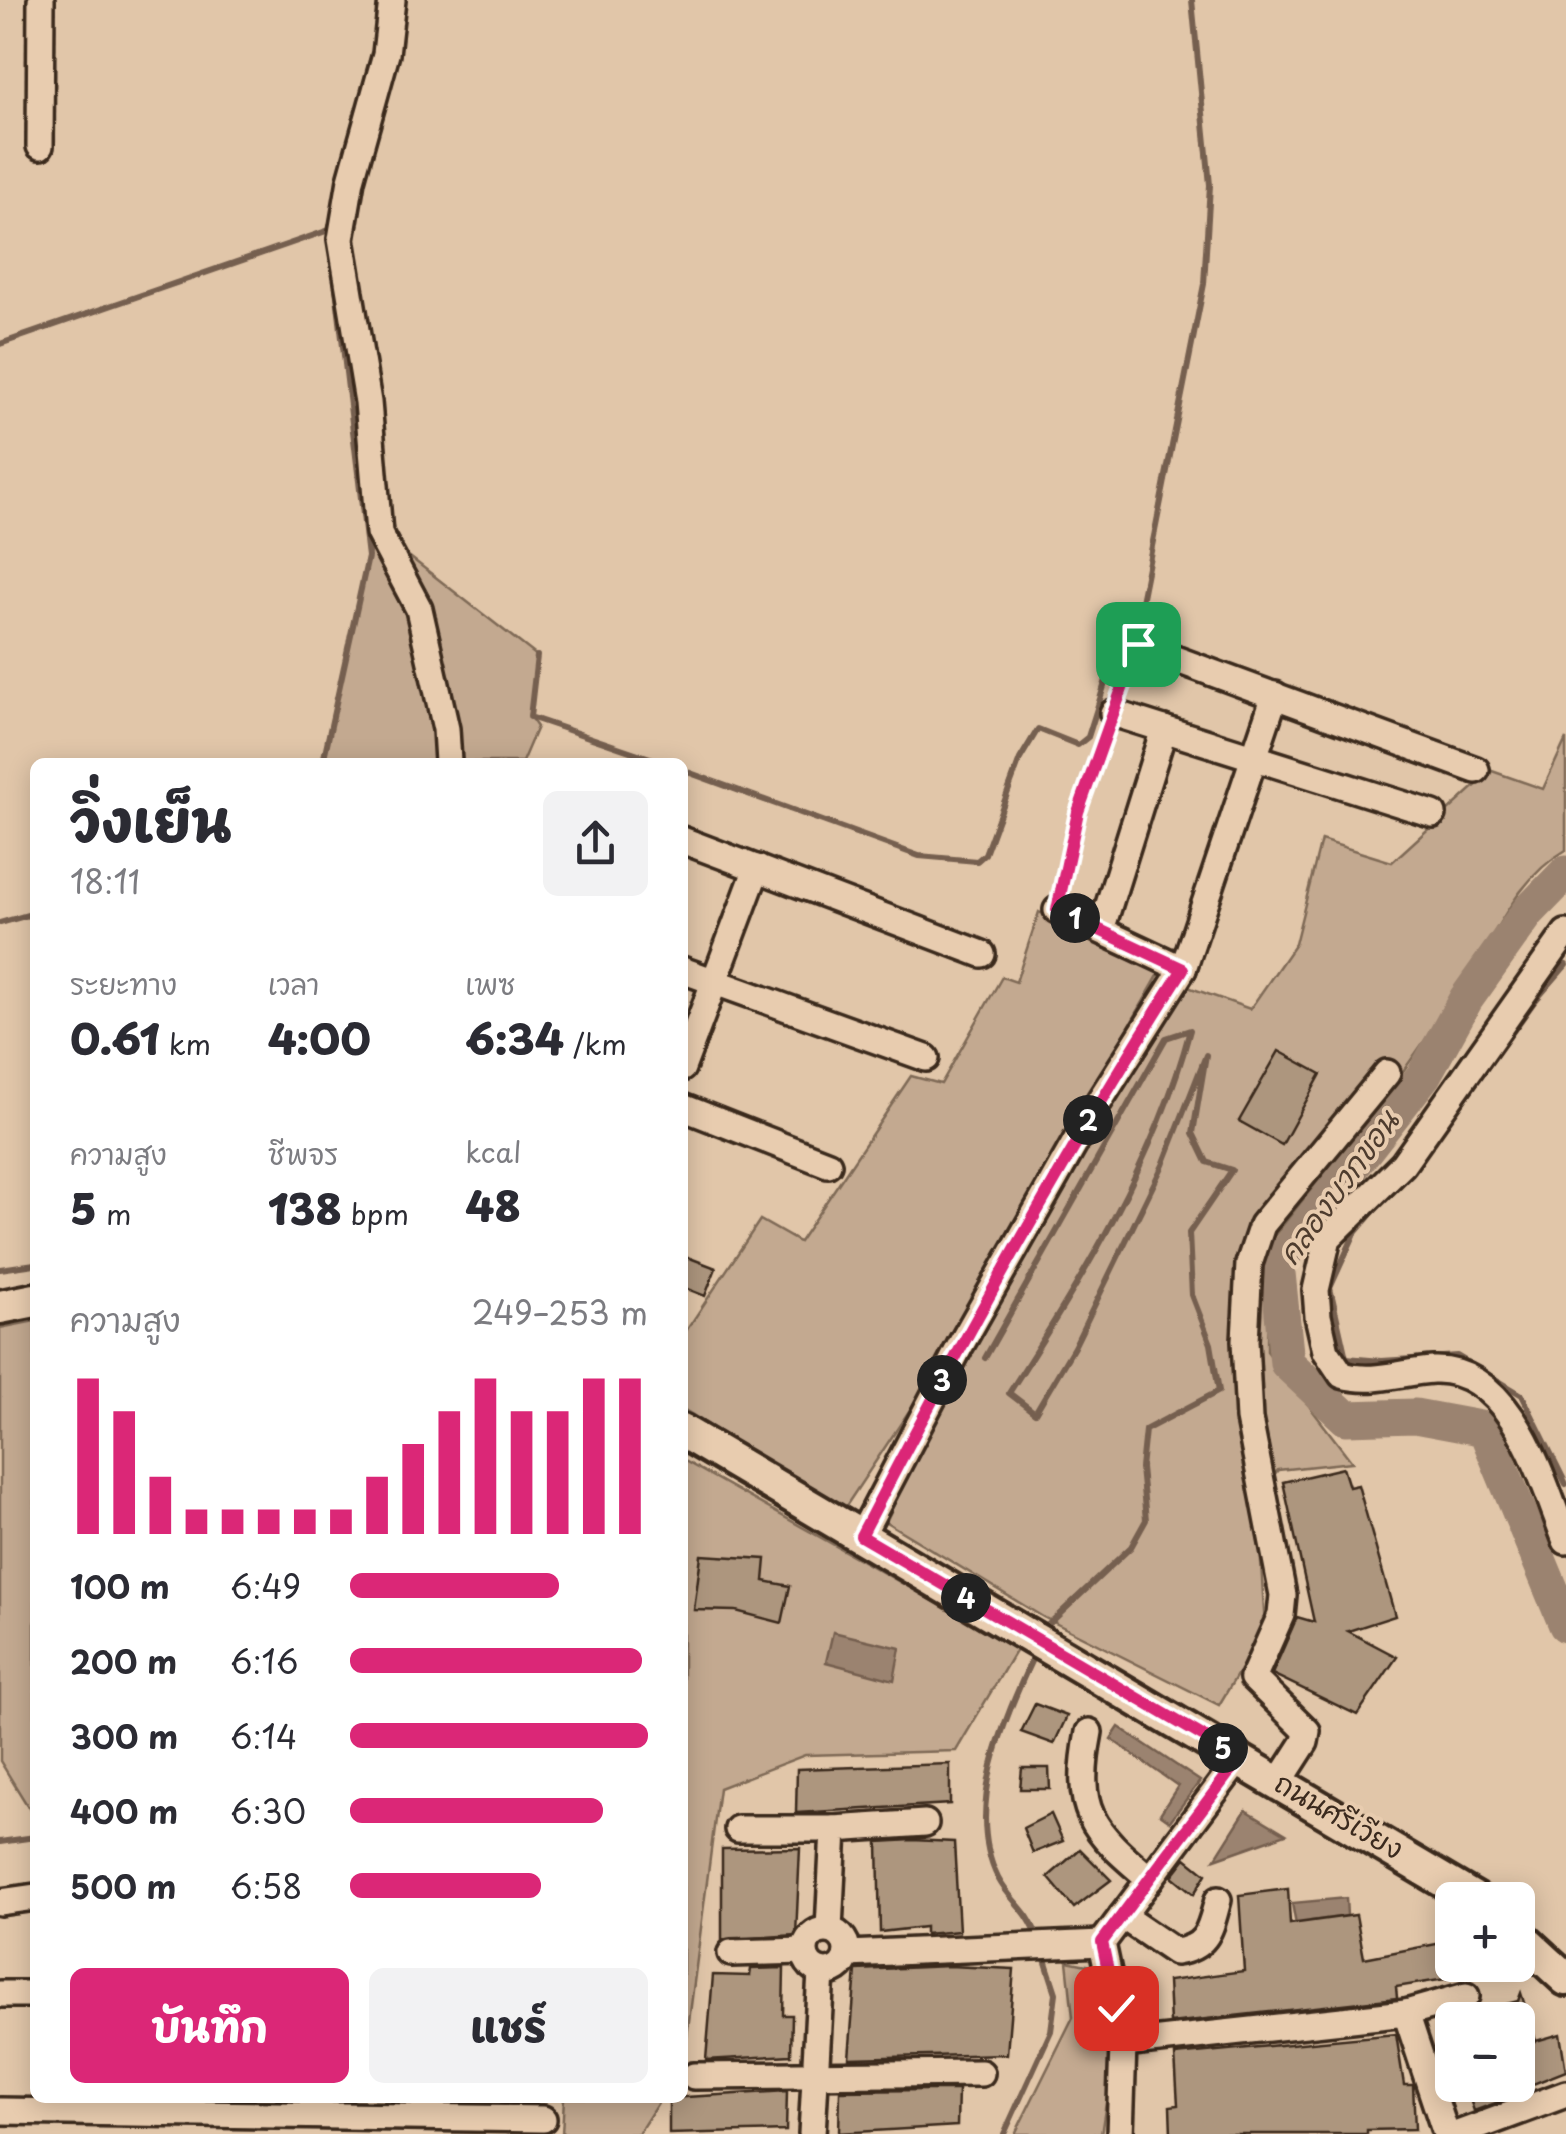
<!DOCTYPE html>
<html lang="th">
<head>
<meta charset="utf-8">
<style>
  :root { --surface:#fff; --page:#f2f2f3; --text:#2b2b33; --muted:#7c7c81; --accent:#db2777 }
  body { margin:0; font-family:"Playpen Sans","Playpen Sans Thai",sans-serif; background:var(--page); color:var(--text); height:100vh; display:flex; flex-direction:column; font-size:38px; white-space:nowrap }
  * { box-sizing:border-box; margin:0 }
  p { font-size:32px; color:var(--muted) }
  .icon { flex:none; width:55px; height:55px; fill:none; stroke:currentColor; stroke-width:2; stroke-linecap:round; stroke-linejoin:round }
  .map { position:relative; flex:1; overflow:hidden }
  .details { position:absolute; left:30px; top:758px; width:658px; height:1345px; display:flex; flex-direction:column; background:var(--surface); border-radius:15px; box-shadow:0 5px 25px #0003 }
  .details>* { flex:none }
  .controls { position:absolute; left:1435px; top:1882px; display:grid; gap:20px }
  .controls a { display:grid; place-items:center; width:100px; height:100px; border-radius:15px; background:var(--surface); box-shadow:0 5px 25px #0003; font-size:50px }
  .pin { position:absolute; display:grid; place-items:center; width:85px; height:85px; color:#fff; margin:-42px; border-radius:20px; box-shadow:0 5px 15px #0006 }
  .km { position:absolute; width:50px; height:50px; margin:-25px; border-radius:50%; background:#222; color:#fff; font-size:28px; line-height:50px; text-align:center }
  .round { display:grid; place-items:center; flex:none; width:105px; height:105px; border-radius:15px; background:var(--page) }
  .summary { display:flex; align-items:center; justify-content:space-between; height:170px; padding:0 40px }
  h1 { font-size:55px; font-weight:800; line-height:75px }
  .stats { display:grid; grid-template-columns:repeat(3,1fr); gap:15px; height:170px; padding:10px 40px }
  .stats div { display:grid; align-content:center }
  .stats b { font-size:42px; font-weight:800 }
  .stats small { font-size:28px; font-weight:400 }
  .stats p { font-size:28px }
  .chart { height:280px; padding:20px 40px }
  .chart p { display:flex; justify-content:space-between }
  .chart svg { width:100%; height:180px; margin-top:10px; stroke:var(--accent); stroke-width:6 }
  .button { display:flex; gap:20px; margin-top:auto; padding:20px 40px }
  .button a { flex:1; height:115px; border-radius:15px; background:var(--accent); color:#fff; font-size:40px; font-weight:800; line-height:115px; text-align:center }
  .button a+a { background:var(--page); color:var(--text) }
  ul { padding:0 40px; list-style:none; font-size:32px }
  li { display:grid; grid-template-columns:160px 120px 1fr; align-items:center; height:75px }
  li i { height:25px; border-radius:12px; background:var(--accent) }
  .map>svg:first-child { display:block }
</style>
</head>
<body>
<div class="map">
<svg width="1566" height="2134" viewBox="0 0 1566 2134">
  <rect width="100%" height="100%" fill="#e1c6a9"/>
  <filter id="ink" filterUnits="userSpaceOnUse"><feTurbulence type="fractalNoise" baseFrequency=".01" numOctaves="2"/><feDisplacementMap in="SourceGraphic" scale="20" xChannelSelector="R" yChannelSelector="G"/><feConvolveMatrix kernelMatrix="1 2 1 2 8 2 1 2 1" color-interpolation-filters="sRGB"/></filter>
  <g filter="url(#ink)">
    <!-- green -->
    <g fill="#c3a990" stroke="#7f6a57" stroke-width="2.5">
      <path d="M379,533l158,123 -7,61 7,10 -15,35h-199l45,-205z"/>
      <path d="M1566,739v111c-50,29 -71,86 -101,131 -61,92 -124,180 -197,262l-1,108 85,111 -74,8 -21,26 8,132 -46,77 -176,-88 -157,-95 92,-201 90,-160 120,-174 62,22 45,-65 26,-104 71,22 100,-91 51,18z"/>
      <path d="M1039,912l121,60 -241,424 -75,113 -161,-100 -1,-72 78,-117 39,22 112,-166 30,8 61,-107 14,5z"/>
      <path d="M35,1321v497l-35,-57v-433z"/>
      <path d="M683,1460l334,188 -61,103 -151,4 -86,33 -36,280z"/>
      <path d="M1067,1961l25,5 22,87 -13,81h-86l58,-117z"/>
      <path d="M564,2098h97l-23,36h-76z"/>
    </g>
    <!-- water -->
    <g fill="#9b836f" stroke="#755f4f" stroke-width="2.5">
      <path d="M833,1632l67,16 -6,32 -68,-18z"/>
      <path d="M1119,1727l81,54 -30,40 -10,-7 18,-28 -67,-47z"/>
      <path d="M1246,1810l40,24 -71,25z"/>
      <path d="M1346,1898l1,18 -36,5 -13,15 -6,-33z"/>
    </g>
    <g fill="none" stroke-linecap="round" stroke-linejoin="round">
      <!-- stream -->
      <g stroke="#755f4f" stroke-width="6">
        <path d="M0,344l332,-115"/>
        <path d="M537,656l-7,61 132,45"/>
        <path d="M323,762l45,-205 -34,-286"/>
        <path d="M682,770l237,86 58,5 8,-7 35,-95 18,-30 40,16 10,-8 18,-57 15,-9 12,-29 71,-358 6,-99 -18,-185"/>
        <path d="M0,923l35,-10"/>
        <path d="M1450,1119l84,-117 32,-37"/>
        <path d="M1378,1206l-23,27 -25,55 16,70 36,3 75,-5 65,39 44,89"/>
        <path d="M0,1269l35,-5"/>
        <path d="M985,1358l181,-320 24,-8c-34,130 -109,251 -181,363l26,20 39,-66 89,-182 43,-110 -13,78 14,29 25,8 -43,63 3,62 19,49 8,47 -74,39 -4,38 5,52 -15,27 -83,78"/>
        <path d="M1033,1657c-29,63 -69,153 -35,221 13,25 29,28 41,63"/>
        <path d="M0,1842l35,-5"/>
        <path d="M1004,2134l47,-103 5,-38 -13,-40"/>
      </g>
      <!-- river -->
      <path stroke="#9b836f" stroke-width="35" d="M1566,873l-38,39 -62,87 -42,76 -147,188 10,100 59,55 69,-2 70,13 81,196"/>
    </g>
    <!-- building -->
    <g fill="#ad967e" stroke="#3b2a1e" stroke-width="2.5">
      <path d="M1279,1051l42,23 -39,71 -43,-24z"/>
      <path d="M682,1255l34,13 -11,28 -23,-9z"/>
      <path d="M1343,1468l6,19 9,-2 37,131 -47,15 49,26 -40,58 -85,-41 25,-57 17,5 -31,-140z"/>
      <path d="M701,1555l65,4 -2,22 26,5 -8,37 -46,-12 -42,-1z"/>
      <path d="M1035,1704l32,12 -13,28 -33,-12z"/>
      <path d="M950,1764v40l-154,9 1,-44z"/>
      <path d="M1022,1768h27l1,21h-30z"/>
      <path d="M1051,1814l12,27 -30,12 -10,-25z"/>
      <path d="M912,1840l42,2 5,89 -34,3v-7l-45,5 -2,-90z"/>
      <path d="M800,1848l-4,87 -74,5v-91z"/>
      <path d="M1080,1849l31,31 -37,28 -26,-31z"/>
      <path d="M1186,1858l20,16 -12,20 -22,-18z"/>
      <path d="M1288,1889l2,35 66,-9 8,43 88,-17v37l-56,9 1,11 -227,25 -2,-42 76,-10 -5,-76z"/>
      <path d="M949,1966l65,3 -7,85 -158,4 7,-88z"/>
      <path d="M784,1968l-1,47h9l-1,40 -85,5 7,-85 37,1 1,-7z"/>
      <path d="M1521,1993l15,48 24,-7 6,37 -48,19v-70h-51l-1,-5 52,-14z"/>
      <path d="M1396,2034l8,51h9l2,44 -48,1v4h-196l-1,-28 8,-1 -3,-50z"/>
      <path d="M1465,2085h34l5,15 -30,11z"/>
      <path d="M924,2090h34l-1,36 -118,7 1,-42z"/>
      <path d="M787,2091l-1,40 -117,3v-36z"/>
    </g>
    <g fill="none" stroke-linecap="round" stroke-linejoin="round">
      <defs>
        <g id="minor">
          <path d="M392,0l-6,54 -35,126 -10,59 27,163 11,131 40,76 27,120 2,33"/>
          <path d="M40,146l1,-146"/>
          <path d="M1137,645l339,125"/>
          <path d="M1113,713l320,101"/>
          <path d="M682,840l300,114"/>
          <path d="M1057,910l126,59"/>
          <path d="M1101,930l63,-201"/>
          <path d="M1566,933l-163,231 -75,74 -12,52 2,26 8,35 16,24c32,9 58,-3 91,-5 80,-3 110,113 133,171"/>
          <path d="M682,970l244,88"/>
          <path d="M682,1068l75,-200"/>
          <path d="M682,1107l146,57"/>
          <path d="M861,1536l99,-190 133,-235 90,-142 92,-274"/>
          <path d="M1089,1732c-15,79 1,97 61,147"/>
          <path d="M1280,1781l25,-39 2,-11 -54,-53 28,-63 2,-20 -34,-176 -4,-78 4,-77 13,-39 125,-152"/>
          <path d="M738,1829h96"/>
          <path d="M0,1902l35,-5"/>
          <path d="M1122,1916l53,36c33,-4 35,-23 43,-52"/>
          <path d="M829,1929l5,-100 91,-6"/>
          <circle cx="826" cy="1951" r="21"/>
          <path d="M731,1953l73,-2"/>
          <path d="M847,1954l255,-11"/>
          <path d="M0,1994h35"/>
          <path d="M1406,2013l60,-17"/>
          <path d="M1123,2044l283,-31 40,121"/>
          <path d="M694,2076l287,-3"/>
          <path d="M0,2111l543,8"/>
          <path d="M812,2134l9,-162"/>
          <path d="M1120,2134l3,-90 -21,-101 138,-185"/>
          <path d="M1458,2134l108,-40"/>
        </g>
        <g id="major">
          <path d="M0,1307l35,-7"/>
          <path d="M682,1431l794,469"/>
          <path d="M1518,1935l48,44"/>
        </g>
      </defs>
      <!-- minor casing -->
      <use href="#minor" stroke="#3b2a1e" stroke-width="32"/>
      <!-- major casing -->
      <use href="#major" stroke="#3b2a1e" stroke-width="40"/>
      <!-- path -->
      <g stroke="#3b2a1e" stroke-width="4" stroke-dasharray="2.5 8" stroke-linecap="butt">
        <path d="M1119,695l11,-29"/>
        <path d="M1061,891l17,-80 28,-79"/>
      </g>
      <!-- minor -->
      <use href="#minor" stroke="#e8ccaf" stroke-width="25"/>
      <!-- major -->
      <use href="#major" stroke="#e8ccaf" stroke-width="32"/>
    </g>
  </g>
  <g fill="none" stroke-linecap="round" stroke-linejoin="round" filter="url(#ink)">
    <defs>
      <path id="route" d="M1116,2008l-14,-66 138,-184 -379,-222c100,-194 205,-383 322,-567l-126,-59 21,-98 60,-168"/>
    </defs>
    <!-- route casing -->
    <use href="#route" stroke="#fff" stroke-width="20"/>
    <!-- route -->
    <use href="#route" stroke="#db2777" stroke-width="12"/>
  </g>
  <g text-anchor="middle" stroke-width="8" stroke-linejoin="round" paint-order="stroke">
    <!-- street labels -->
    <g font-size="28" fill="#3b2a1e" stroke="#e8ccaf">
      <text transform="translate(1339 1816) rotate(30)" y="10">ถนนศรีเวียง</text>
    </g>
    <!-- water labels -->
    <g font-size="30" font-style="italic" fill="#4e3c2e" stroke="#e8ccaf">
      <text transform="translate(1339 1188) rotate(-54)" y="10">คลองบวกขอน</text>
    </g>
  </g>
</svg>
<div class="controls">
<a>+</a>
<a>−</a>
</div>
<div class="pin" style="left:1138px;top:644px;background:#1e9e55"><svg class="icon" aria-label="arrive" viewBox="0 0 24 24"><path d="M6 21V4h12l-3 4 3 4H6"/></svg></div>
<div class="pin" style="left:1116px;top:2008px;background:#d93025"><svg class="icon" aria-label="check" viewBox="0 0 24 24"><path d="M5 12l5 5 9-10"/></svg></div>
<b class="km" style="left:1075px;top:918px">1</b>
<b class="km" style="left:1088px;top:1120px">2</b>
<b class="km" style="left:942px;top:1380px">3</b>
<b class="km" style="left:966px;top:1598px">4</b>
<b class="km" style="left:1223px;top:1748px">5</b>
<section class="details">
<div class="summary"><div><h1>วิ่งเย็น</h1><p>18:11</p></div><a class="round"><svg class="icon" aria-label="share" viewBox="0 0 24 24"><path d="M12 15V3M7 8l5-5 5 5M5 13v7h14v-7"/></svg></a></div>
<div class="stats">
<div><p>ระยะทาง</p><b>0.61<small> km</small></b></div>
<div><p>เวลา</p><b>4:00</b></div>
<div><p>เพซ</p><b>6:34<small> /km</small></b></div>
</div>
<div class="stats">
<div><p>ความสูง</p><b>5<small> m</small></b></div>
<div><p>ชีพจร</p><b>138<small> bpm</small></b></div>
<div><p>kcal</p><b>48</b></div>
</div>
<div class="chart"><p><span>ความสูง</span>249–253 m</p>
<svg viewBox="0 0 160 44" preserveAspectRatio="none"><path d="M5 44V6M15 44V14M25 44V30M35 44V38M45 44V38M55 44V38M65 44V38M75 44V38M85 44V30M95 44V22M105 44V14M115 44V6M125 44V14M135 44V14M145 44V6M155 44V6"/></svg>
</div>
<ul>
<li><b>100 m</b>6:49<i style="width:70%"></i></li>
<li><b>200 m</b>6:16<i style="width:98%"></i></li>
<li><b>300 m</b>6:14<i style="width:100%"></i></li>
<li><b>400 m</b>6:30<i style="width:85%"></i></li>
<li><b>500 m</b>6:58<i style="width:64%"></i></li>
</ul>
<div class="button"><a>บันทึก</a><a>แชร์</a></div>
</section>
</div>
</body>
</html>
